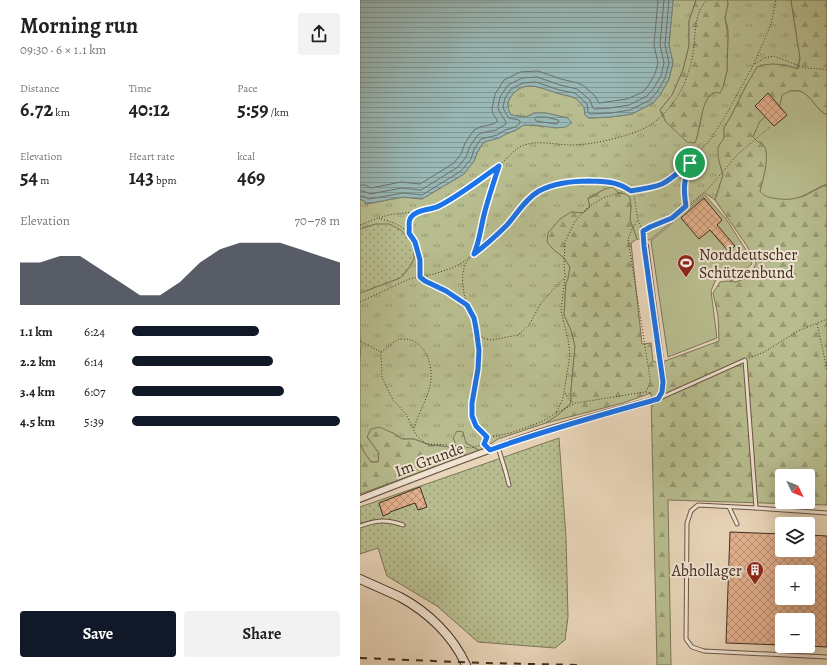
<!DOCTYPE html>
<html lang="en">
<head>
<meta charset="utf-8">
<style>
  :root { --surface:#fff; --page:#f2f2f2; --text:#222; --muted:#767676; --accent:#111827 }
  body { margin:0; font-family:Alegreya,serif; background:var(--page); color:var(--text); height:100vh; display:flex; flex-direction:column; font-size:15px; white-space:nowrap }
  * { box-sizing:border-box; margin:0 }
  p { font-size:13px; color:var(--muted) }
  .icon { flex:none; width:22px; height:22px; fill:none; stroke:currentColor; stroke-width:2; stroke-linecap:round; stroke-linejoin:round }
  .map { position:relative; flex:1; overflow:hidden }
  .sheet { display:flex; flex-direction:column; background:var(--surface); width:360px }
  .sheet>* { flex:none }
  .needle { width:26px; rotate:133deg }
  .fabs { position:absolute; left:415px; top:469px; display:grid; gap:8px }
  .fabs a { display:grid; place-items:center; width:40px; height:40px; border-radius:4px; background:var(--surface); box-shadow:0 4px 16px #0002; font-size:20px }
  .pin { position:absolute; display:grid; place-items:center; width:34px; height:34px; color:#fff; margin:-17px; border:2px solid #fff; border-radius:50%; box-shadow:0 1px 4px #0007 }
  .round { display:grid; place-items:center; flex:none; width:42px; height:42px; border-radius:4px; background:var(--page) }
  .headline { display:flex; align-items:center; justify-content:space-between; height:68px; padding:0 20px }
  h1 { font-size:22px; font-weight:700; line-height:30px }
  .stats { display:grid; grid-template-columns:repeat(3,1fr); gap:6px; height:68px; padding:4px 20px }
  .stats div { display:grid; align-content:center }
  .stats b { font-size:20px; font-weight:700 }
  .stats small { font-size:11px; font-weight:400 }
  .stats p { font-size:11px }
  .chart { height:112px; padding:8px 20px }
  .chart p { display:flex; justify-content:space-between }
  .chart svg { width:100%; height:72px; margin-top:4px; fill:var(--accent); opacity:.7 }
  .action { display:flex; gap:8px; margin-top:auto; padding:8px 20px }
  .action a { flex:1; height:46px; border-radius:4px; background:var(--accent); color:#fff; font-size:16px; font-weight:700; line-height:46px; text-align:center }
  .action a+a { background:var(--page); color:var(--text) }
  ul { padding:0 20px; list-style:none; font-size:13px }
  li { display:grid; grid-template-columns:64px 48px 1fr; align-items:center; height:30px }
  li i { height:10px; border-radius:5px; background:var(--accent) }
  main { display:flex; flex:1; min-height:0 }
  .map>svg:first-child { display:block }
</style>
</head>
<body>
<main>
<section class="sheet">
<div class="headline"><div><h1>Morning run</h1><p>09:30 · 6 × 1.1 km</p></div><a class="round"><svg class="icon" aria-label="share" viewBox="0 0 24 24"><path d="M12 15V3M7 8l5-5 5 5M5 13v7h14v-7"/></svg></a></div>
<div class="stats">
<div><p>Distance</p><b>6.72<small> km</small></b></div>
<div><p>Time</p><b>40:12</b></div>
<div><p>Pace</p><b>5:59<small> /km</small></b></div>
</div>
<div class="stats">
<div><p>Elevation</p><b>54<small> m</small></b></div>
<div><p>Heart rate</p><b>143<small> bpm</small></b></div>
<div><p>kcal</p><b>469</b></div>
</div>
<div class="chart"><p><span>Elevation</span>70–78 m</p>
<svg viewBox="0 0 160 44" preserveAspectRatio="none"><path d="M0 44V18L10 18L20 14L30 14L40 22L50 30L60 38L70 38L80 30L90 18L100 10L110 6L120 6L130 6L140 10L150 14L160 18V44z"/></svg>
</div>
<ul>
<li><b>1.1 km</b>6:24<i style="width:61%"></i></li>
<li><b>2.2 km</b>6:14<i style="width:68%"></i></li>
<li><b>3.4 km</b>6:07<i style="width:73%"></i></li>
<li><b>4.5 km</b>5:39<i style="width:100%"></i></li>
</ul>
<div class="action"><a>Save</a><a>Share</a></div>
</section>
<div class="map">
<svg width="467" height="665" viewBox="0 0 467 665">
  <defs>
    <pattern id="grass-tufts" width="24" height="20" patternUnits="userSpaceOnUse"><rect width="24" height="20" fill="#b8bd8f"/><path d="M3 7l-1-3M5 7V3M7 7l1-3M15 17l-1-3M17 17v-4M19 17l1-3" fill="none" stroke="#979a74"/></pattern>
    <pattern id="forest-firs" width="22" height="20" patternUnits="userSpaceOnUse"><rect width="22" height="20" fill="#b8bd8f"/><path d="M5 1l3.5 6h-7zM16 11l3.5 6h-7z" fill="#979a74"/></pattern>
    <pattern id="park-dots" width="8" height="8" patternUnits="userSpaceOnUse"><rect width="8" height="8" fill="#b8bd8f"/><path d="M2 2h.1M6 6h.1" fill="none" stroke="#979a74" stroke-width="1.8" stroke-linecap="round"/></pattern>
    <pattern id="water-rules" width="6" height="5" patternUnits="userSpaceOnUse"><rect width="6" height="5" fill="#99b8b6"/><path d="M0 2.5h6" fill="none" stroke="#7e9694"/></pattern>
    <pattern id="building-cross-hatch" width="8" height="8" patternUnits="userSpaceOnUse"><rect width="8" height="8" fill="#e4b18e"/><path d="M0 0l8 8M0 8l8-8" fill="none" stroke="#ba9074"/></pattern>
  </defs>
  <rect width="100%" height="100%" fill="#e9d5b9"/>
  <filter id="stains"><feTurbulence type="fractalNoise" baseFrequency=".005" numOctaves="4"/><feColorMatrix values="0 0 0 0 .2 0 0 0 0 .09 0 0 0 0 .02 0 0 0 .5 -.17"/></filter>
  <radialGradient id="worn" r=".72"><stop offset=".6" stop-color="#630" stop-opacity="0"/><stop offset="1" stop-color="#630" stop-opacity=".3"/></radialGradient>
  <!-- grass -->
  <path fill="url(#grass-tufts)" stroke="#7c7558" d="M313,0h23l-7,21v25l-6,24 -11,25 -12,15 6,12 10,8 21,8 4,-20 3,-14 4,-7 15,-10 4,-16 1,-41 -3,-12 3,-14 -1,-4h64l9,58 -3,11 -12,-4 -38,19 -16,32 -7,12v10l-4,26 3,11 -8,25 -10,-7 -55,47 -13,-1 -7,-19 1,-14 -6,-12 -6,-1 -14,-4 -17,9 2,9 -7,6 -12,-1 -18,37 11,9 6,9 -2,12 -2,4 -2,32 7,15 4,16 -4,44v13l-12,11 -13,9 -48,16 -18,12 -14,-8 -11,-1 -4,5 -21,-2 -16,-6h-12l-9,-6 -26,4 12,16v9h-8l-7,-10 -4,-8v-80l1,-25 -1,-1v-45l40,-15 8,-9 6,-10v-10l-4,-9 -34,-16 -16,5v-30l4,2 2,3 37,-7 19,2 42,-25 10,-13 4,-10 6,-9 15,-4 7,-4 10,-4 8,-5h10l9,2 25,-9 -22,-5h-12l-8,4 -15,-2c-3,-6 -5,-11 -1,-17 13,-20 30,-10 47,-5 5,2 11,2 15,4 5,1 9,7 12,10l1,8 4,3 22,-1 21,-3 21,-11 7,-8 9,-16 4,-16 -4,-18z"/>
  <!-- forest -->
  <g fill="url(#forest-firs)" stroke="#7c7558" fill-rule="evenodd">
    <path d="M336,0h31l1,4 -3,14 3,18 -1,35 -4,16 -3,6c-3,0 -5,-1 -7,0 -12,6 -13,39 -18,50l-8,-1 -21,-20 -6,-12 12,-15 11,-25 6,-24v-25z"/>
    <path d="M431,0h36v115c-11,-5 -15,-19 -27,-24 -2,0 -7,0 -10,0l-10,14 -24,25 -3,7c5,3 11,6 13,13 3,8 -3,32 -6,41l42,6 25,-13v321l-159,-5 3,165h-14l-6,-272 -28,10 -77,20 13,-9 12,-11v-13l4,-44 -4,-16 -7,-15 2,-32 2,-4 2,-12 -6,-9 -11,-9 -6,-7 1,-9 12,-14 11,-7 12,1 7,-6 -2,-8 17,-10 7,-2 7,6 6,1 5,3 1,9 -1,14 7,19 -6,4 11,101 9,-1 2,19 12,-1 54,-20 -1,-25 -5,-23 7,-11 7,-1 8,1 15,-5 6,-14 -9,-17 -32,-46 8,-25 -5,-18v-10l6,-9v-10l7,-12 16,-32 10,-17 5,-2 11,-1 12,1 13,4 2,-11zM422,476h26v26h-26z"/>
    <path d="M19,427l14,6 9,6h12l16,6 21,2 4,-5 -2,-4 4,-7 6,1 3,11 14,8 -120,43v-50l4,8 7,10h7l1,-9 -12,-16 4,-8z"/>
  </g>
  <!-- park -->
  <g fill="url(#park-dots)" stroke="#7c7558">
    <path d="M16,224h13l12,6 9,10 4,9v10l-6,10 -8,9 -40,15v-64z"/>
    <path d="M199,438l7,99 2,80 -3,23 -10,8 -77,-6 -41,-36 -50,-30 -9,-28 -18,6v-47z"/>
  </g>
  <!-- pitch -->
  <g fill="#b8bd8f" stroke="#7c7558">
    <path d="M430,91c3,0 8,0 10,0 12,5 16,19 27,24v69c-22,9 -27,19 -54,14 -5,-1 -10,-2 -13,-7 3,-11 8,-28 6,-40 0,-3 -3,-6 -5,-9h-3l-5,-5 7,-16 20,-16 2,-10z"/>
    <path d="M345,195l21,24 20,31 6,14 -20,17 -14,-7 -7,17 6,47 -49,19 -17,-116z"/>
  </g>
  <!-- water -->
  <path fill="url(#water-rules)" stroke="#75807a" d="M0,0h313l-4,45 4,18 -4,16 -9,16 -7,8 -21,11 -21,3 -22,1 -4,-3 -1,-8c-3,-3 -7,-9 -12,-10 -4,-2 -10,-2 -15,-4 -17,-5 -34,-15 -47,5 -4,6 -2,11 1,17l15,2 8,-4h12l22,5 4,5 -6,4 -10,1 -22,-3h-10l-8,5 -10,4 -7,4 -15,4 -6,9 -4,10 -10,13 -42,25 -19,-2 -37,7 -2,-3 -4,-2z"/>
  <g fill="none" stroke-linecap="round" stroke-linejoin="round">
    <!-- shore -->
    <g stroke="#6c726c" stroke-width="1">
      <path d="M177,117h9l12,3 1,2 -3,2 -20,-3 -1,-2z"/>
      <path d="M0,185h5l6,3 30,-6 19,2 34,-21 7,-9 4,-11 9,-13 6,-3 13,-3 4,-2v-2l-4,-6 -1,-5 3,-15 9,-14 16,-8 18,-1 23,8 17,4 6,3 11,10 4,7 28,-4 16,-7 5,-6 7,-12 3,-11 -4,-18 4,-45"/>
      <path d="M0,191h4l6,3 32,-6 19,2 37,-23 8,-10 4,-11 8,-11 3,-2 15,-3 10,-6v-2l-7,-11 -1,-4 2,-10 8,-12 14,-7 15,-1 23,8 17,4 13,11 3,8 2,1 15,-1 19,-3 18,-9 6,-7 8,-13 3,-13 -4,-18 4,-45"/>
      <path d="M0,196h3l6,3 34,-6 19,2 39,-24 10,-12 3,-10 7,-10 16,-4 8,-5 10,-3 5,-4v-2l-1,-1 -10,-2 -5,-8 -1,-3 2,-9 6,-9 12,-6 13,-1 23,8 16,3 12,11 1,8 2,2 21,-1 19,-3 20,-10 7,-8 8,-14 4,-15 -4,-18 4,-45"/>
    </g>
  </g>
  <!-- building -->
  <g fill="url(#building-cross-hatch)" stroke="#402d21" fill-rule="evenodd">
    <path d="M408,93l19,22 -13,11 -19,-20z"/>
    <path d="M344,198l18,22 -5,5 18,21 -6,6 -19,-22 -11,9 -18,-21z"/>
    <path d="M60,487l7,20 -9,3 -3,-7 -25,9v1l-7,3 -4,-13z"/>
    <path d="M370,532l52,2v16h26v-15l19,1v111l-19,-1v-26h-26v25l-56,-2zM422,572h26v26h-26z"/>
  </g>
  <g fill="none" stroke-linecap="round" stroke-linejoin="round">
    <defs>
      <g id="lane">
        <path d="M300,398l85,-38 11,148"/>
        <path d="M138,447l8,26 3,12"/>
        <path d="M369,507l8,17"/>
        <path d="M467,513l-71,-5 -58,-3 -7,6 -4,12 -1,116 6,8 12,4 123,6"/>
        <path d="M0,526c16,-6 26,-7 43,-1"/>
      </g>
      <path id="street" d="M0,499c59,-23 118,-46 178,-66 39,-12 80,-23 120,-34l4,-7 1,-10 -18,-136"/>
      <path id="secondary" d="M0,579c13,6 27,12 40,18 28,15 53,39 66,68"/>
    </defs>
    <!-- lane casing -->
    <use href="#lane" stroke="#6a5747" stroke-width="5"/>
    <!-- street casing -->
    <use href="#street" stroke="#6a5747" stroke-width="8"/>
    <!-- secondary casing -->
    <use href="#secondary" stroke="#402d21" stroke-width="10"/>
    <!-- path -->
    <g stroke="#402d21" stroke-width="1" stroke-dasharray="1 2" stroke-linecap="butt">
      <path d="M395,64l9,-6 10,-2 31,12 16,1h6"/>
      <path d="M326,206l10,-7 13,-11 28,-33 33,-28"/>
      <path d="M19,218c6,-2 12,-4 18,-4 13,-2 28,-2 41,-8 5,-2 10,-6 16,-9 15,-9 30,-19 44,-31 9,-6 15,-17 26,-21 16,-5 31,0 48,0 20,0 61,-9 78,-20 9,-6 16,-13 22,-21 13,-15 20,-39 22,-59 1,-10 1,-22 5,-32 1,-5 5,-9 8,-13"/>
      <path d="M21,219c34,8 38,26 39,58l5,4 21,10 21,14"/>
      <path d="M0,225l18,-7"/>
      <path d="M284,231l6,-4 22,-9 14,-12c-3,-19 -2,-25 3,-43"/>
      <path d="M49,232c2,-11 -3,-12 8,-20"/>
      <path d="M115,252c5,-13 7,-27 10,-40 3,-15 8,-30 14,-45"/>
      <path d="M112,256c-2,2 -5,5 -6,7 -6,11 -3,30 1,42 3,8 8,15 10,25 2,19 1,36 -2,55 -1,9 -4,20 -3,30 1,9 9,16 15,22l-3,7 1,1"/>
      <path d="M0,302l49,-23 25,-5 18,-6 10,-5 24,-19 20,-18 23,-27 9,-8 18,-7 23,-3 32,1 11,3 9,6 3,4 4,25 5,11 1,9"/>
      <path d="M457,324l10,45"/>
      <path d="M117,329l6,9 8,2 27,-5 11,-10 12,-22 23,-25"/>
      <path d="M0,341l21,11 1,26 11,22 13,14 10,21 10,9 25,1 20,3 13,-4"/>
      <path d="M21,352c6,-4 12,-10 18,-13 1,0 4,0 6,0 19,1 27,23 26,39 0,14 -13,36 -17,50"/>
      <path d="M389,358l15,-6 34,-21 29,-12"/>
      <path d="M286,392l5,1 1,1"/>
      <path d="M205,393l4,7 6,3"/>
      <path d="M196,413l20,-10 69,-11c4,-5 5,-8 5,-14l-22,-139 4,-10 6,-9"/>
      <path d="M127,437l9,-1 14,-3 18,-6 15,-6 13,-8 6,-12 2,-9 6,-37 -2,-16 -7,-28 4,-35 -1,-12 1,-22 10,-21 13,-14 15,-9 22,-7h6l21,-4 11,-4 9,-5 17,-15 21,-23 16,-25 28,-51 17,-40 5,-24"/>
    </g>
    <!-- lane -->
    <use href="#lane" stroke="#f1e4d2" stroke-width="3"/>
    <!-- street -->
    <use href="#street" stroke="#f1e4d2" stroke-width="5.5"/>
    <!-- secondary -->
    <use href="#secondary" stroke="#f1e4d2" stroke-width="8"/>
    <!-- rail -->
    <path stroke="#402d21" stroke-width="2" stroke-dasharray="7 7" stroke-linecap="butt" d="M0,658l123,5 99,2"/>
  </g>
  <g fill="none" stroke-linecap="round" stroke-linejoin="round">
    <defs>
      <path id="route" d="M330,163c-6,18 -7,24 -4,43l-14,12 -22,9 -7,4 1,15 19,136 -1,10 -4,7c-57,16 -113,31 -168,51l-6,-6 3,-7 -11,-11 -4,-10v-13l6,-34 1,-19 -3,-22 -2,-10 -7,-13 -21,-14 -21,-10 -5,-4v-17l-5,-18 -6,-9c1,-7 -2,-13 4,-18 7,-6 18,-5 26,-9 21,-11 40,-26 60,-40 -5,15 -10,30 -14,45 -4,14 -5,29 -11,43 12,-9 23,-19 33,-29 10,-11 18,-26 32,-34 15,-8 33,-10 51,-10 17,1 26,0 41,10 10,-2 21,-3 31,-7 10,-5 19,-14 28,-21z"/>
    </defs>
    <!-- route casing -->
    <use href="#route" stroke="#fff" stroke-width="8"/>
    <!-- route -->
    <use href="#route" stroke="#1a73e8" stroke-width="5"/>
  </g>
  <!-- icons -->
  <defs>
    <symbol id="stadium-pin" viewBox="-11 -11 22 30"><path d="M0 17L-7.5 6A9.5 9.5 0 1 1 7.5 6Z" fill="#8f2418" stroke="#f1e4d2"/><path d="M0-5a6.5 5 0 1 0 0 10a6.5 5 0 1 0 0-10ZM-3.5-1.8h7v3.6h-7Z" fill="#fff"/></symbol>
    <symbol id="building-pin" viewBox="-11 -11 22 30"><path d="M0 17L-7.5 6A9.5 9.5 0 1 1 7.5 6Z" fill="#8f2418" stroke="#f1e4d2"/><path d="M-4-6H4V6H1V3H-1V6H-4ZM-2.5-4.3h1.7v1.8h-1.7ZM.8-4.3h1.7v1.8H.8ZM-2.5-1h1.7V.8h-1.7ZM.8-1h1.7V.8H.8Z" fill="#fff"/></symbol>
  </defs>
  <g fill-rule="evenodd">
    <use href="#stadium-pin" x="316" y="253" width="20" height="27"/>
    <use href="#building-pin" x="385" y="560" width="20" height="27"/>
  </g>
  <g text-anchor="middle" stroke-width="4" stroke-linejoin="round" paint-order="stroke">
    <!-- poi labels -->
    <g font-size="16" fill="#402d21" stroke="#f1e4d2" text-anchor="start">
      <text x="339" y="260">Norddeutscher<tspan x="339" dy="18">Schützenbund</tspan></text>
      <text x="382" y="576" text-anchor="end">Abhollager</text>
    </g>
    <!-- street labels -->
    <g font-size="16" fill="#402d21" stroke="#f1e4d2">
      <text transform="translate(69 459) rotate(-20)" y="6">Im Grunde</text>
    </g>
  </g>
  <rect width="100%" height="100%" filter="url(#stains)"/>
  <rect width="100%" height="100%" fill="url(#worn)"/>
</svg>
<div class="fabs">
<a><svg class="needle" viewBox="-14 -14 28 28"><path d="M0-13l5 13h-10z" fill="#e53935"/><path d="M0 13l5-13h-10z" fill="#767676"/></svg></a>
<a><svg class="icon" aria-label="layers" viewBox="0 0 24 24"><path d="M12 4l9 5-9 5-9-5zM3 14l9 5 9-5"/></svg></a>
<a>+</a>
<a>−</a>
</div>
<div class="pin" style="left:330px;top:163px;background:#1e9e55"><svg class="icon" aria-label="arrive" viewBox="0 0 24 24"><path d="M6 21V4h12l-3 4 3 4H6"/></svg></div>
</div>
</main>
</body>
</html>
